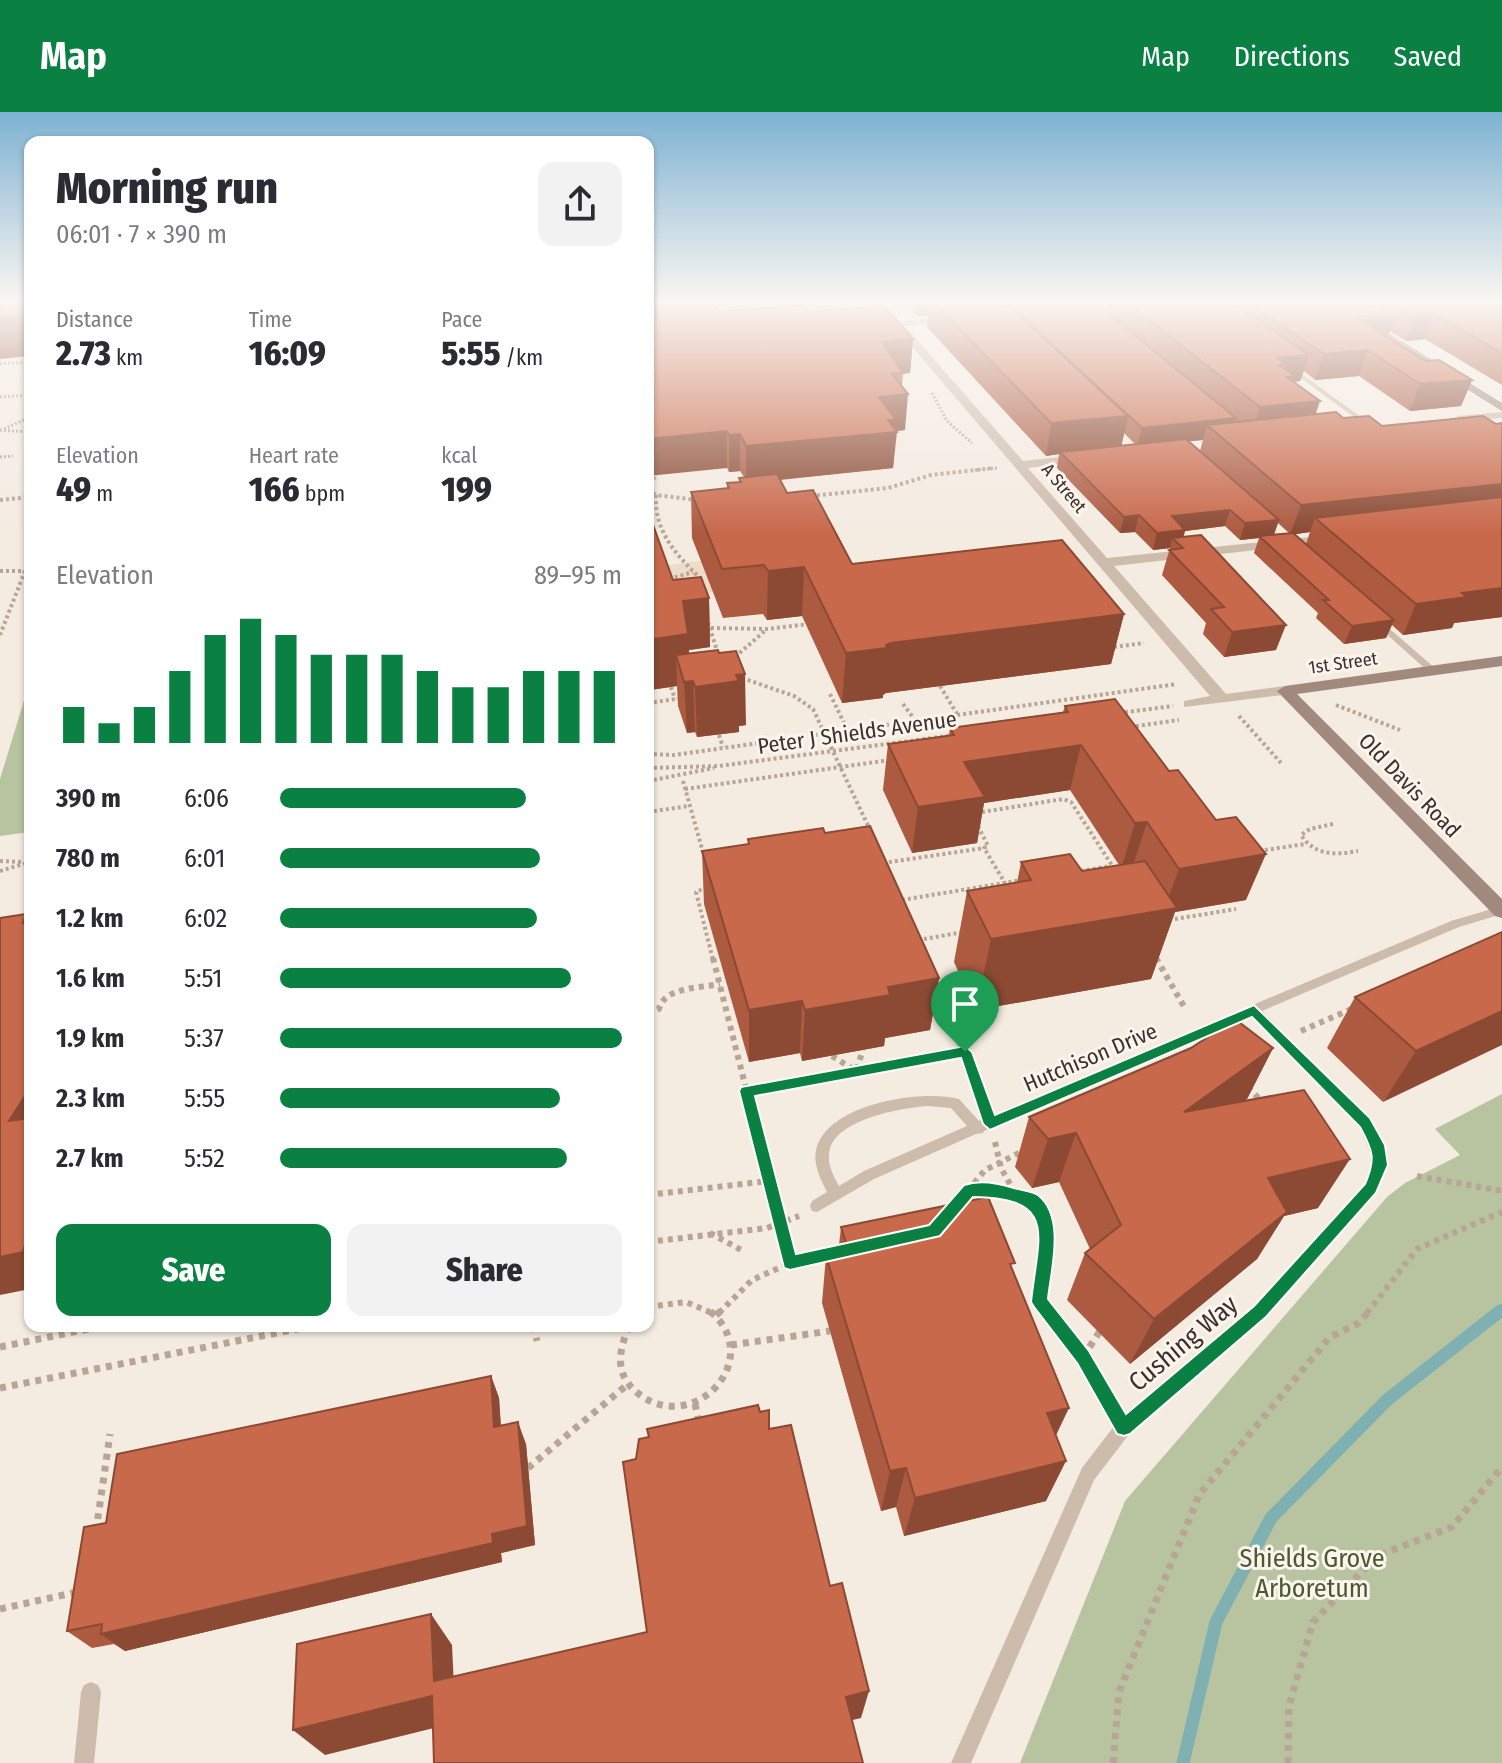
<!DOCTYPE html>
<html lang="en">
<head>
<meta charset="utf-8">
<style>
  :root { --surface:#fff; --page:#f2f2f3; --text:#2b2b33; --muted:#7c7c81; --accent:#0b8043 }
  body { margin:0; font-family:"Fira Sans Condensed",sans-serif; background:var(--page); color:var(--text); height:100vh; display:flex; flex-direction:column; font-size:30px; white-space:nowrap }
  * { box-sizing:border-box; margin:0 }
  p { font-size:26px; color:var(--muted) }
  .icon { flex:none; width:44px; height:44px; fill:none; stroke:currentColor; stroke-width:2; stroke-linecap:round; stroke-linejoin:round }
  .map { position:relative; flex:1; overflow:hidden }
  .panel { position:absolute; left:24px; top:24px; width:630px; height:1196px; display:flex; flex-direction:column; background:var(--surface); border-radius:16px; box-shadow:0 2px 6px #0004 }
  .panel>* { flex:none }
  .pin { position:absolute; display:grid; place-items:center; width:68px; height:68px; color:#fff; margin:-82px -34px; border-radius:50% 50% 50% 0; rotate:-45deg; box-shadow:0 0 8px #0007 }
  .pin .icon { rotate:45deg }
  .round { display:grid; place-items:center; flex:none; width:84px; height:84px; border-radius:16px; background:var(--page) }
  .overview { display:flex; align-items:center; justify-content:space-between; height:136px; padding:0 32px }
  h1 { font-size:44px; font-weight:800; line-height:60px }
  .stats { display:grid; grid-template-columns:repeat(3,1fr); gap:12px; height:136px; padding:8px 32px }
  .stats div { display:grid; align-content:center }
  .stats b { font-size:34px; font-weight:800 }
  .stats small { font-size:22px; font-weight:400 }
  .stats p { font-size:22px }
  .chart { height:224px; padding:16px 32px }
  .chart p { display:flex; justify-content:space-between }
  .chart svg { width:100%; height:144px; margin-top:8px; stroke:var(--accent); stroke-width:6 }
  .button { display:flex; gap:16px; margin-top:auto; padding:16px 32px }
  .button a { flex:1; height:92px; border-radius:16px; background:var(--accent); color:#fff; font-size:32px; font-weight:800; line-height:92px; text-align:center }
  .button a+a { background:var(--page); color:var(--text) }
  ul { padding:0 32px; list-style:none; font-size:26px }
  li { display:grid; grid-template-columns:128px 96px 1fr; align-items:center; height:60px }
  li i { height:20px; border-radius:10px; background:var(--accent) }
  header { display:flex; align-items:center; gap:48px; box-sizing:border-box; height:112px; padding:0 40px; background:var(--accent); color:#fff }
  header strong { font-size:38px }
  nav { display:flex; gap:44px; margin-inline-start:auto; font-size:28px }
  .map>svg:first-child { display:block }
</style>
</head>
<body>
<header>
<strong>Map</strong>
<nav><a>Map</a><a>Directions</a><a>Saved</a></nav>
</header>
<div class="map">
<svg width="1502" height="1651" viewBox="0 0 1502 1651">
  <rect width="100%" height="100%" fill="#f4ebe1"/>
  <!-- green -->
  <g fill="#b8c4a0">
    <path d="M707,190h151l-3,11 -131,16z"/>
    <path d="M30,569v151l-30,4v-57z"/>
    <path d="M1502,982v669h-482l105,-262 262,-304 18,-14 55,-28 -25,-26z"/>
  </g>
  <!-- plaza -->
  <path fill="#ecdcc8" d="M700,449l11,2 8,28 -39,6 -17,-27 7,-5z"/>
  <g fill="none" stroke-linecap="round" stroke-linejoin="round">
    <!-- stream-far1 -->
    <path stroke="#7fb0b2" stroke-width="10" d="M1498,1201l4,-4"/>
    <!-- stream -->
    <path stroke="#7fb0b2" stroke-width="13" d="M1183,1651l33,-141 55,-104 116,-118 113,-89"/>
    <!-- path-far3 -->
    <g stroke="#b9a596" stroke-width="3" stroke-dasharray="2 2" stroke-linecap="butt">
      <path d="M0,252l30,-2"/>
      <path d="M932,281l15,28 25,22"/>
      <path d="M0,285l30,-2"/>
      <path d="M4,317l26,-12"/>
      <path d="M0,318l30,2"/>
      <path d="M0,345l13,-1"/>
      <path d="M975,358l23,-2"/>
    </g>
    <!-- path-far2 -->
    <g stroke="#b9a596" stroke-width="4" stroke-dasharray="3 3" stroke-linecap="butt">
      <path d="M648,378l8,5 41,5"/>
      <path d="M648,378l9,-18"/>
      <path d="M656,383c-2,35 19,59 43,82l-1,6"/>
      <path d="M811,384l77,-8 43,-13 63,-7"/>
      <path d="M0,388l30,-3"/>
      <path d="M0,459h30"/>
      <path d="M669,467l24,-7"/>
      <path d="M708,510l10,32"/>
      <path d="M711,516l56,1 42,-5"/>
      <path d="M0,523l30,-77"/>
      <path d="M1114,535l30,-4"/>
      <path d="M735,545l32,-28"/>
      <path d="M742,566l52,18 19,13 58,123"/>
      <path d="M940,574l17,28"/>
      <path d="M671,575l4,12"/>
      <path d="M830,582l17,35"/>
      <path d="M648,591l35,-5"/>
      <path d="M903,592l12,16"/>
      <path d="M1336,593l64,25"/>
      <path d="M1119,601l54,-7"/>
      <path d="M1239,604l42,47"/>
      <path d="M1130,615l49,-7"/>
      <path d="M719,623l4,12"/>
      <path d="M648,642l26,1 503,-71"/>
      <path d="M648,656l71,-2 236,-31"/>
      <path d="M648,669l66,-13"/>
      <path d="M683,669l21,75"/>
      <path d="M685,677l205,-29"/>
      <path d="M648,700l41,-6"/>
      <path d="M976,701l87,-14 8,3 44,68"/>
      <path d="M1333,712l-23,5 -9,6c14,21 35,20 57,16"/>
      <path d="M978,714l10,20 -4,2 21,35"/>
      <path d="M1259,739l46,-7"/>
      <path d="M0,749l21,1"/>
      <path d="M883,751l101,-15"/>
      <path d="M0,759l30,-9"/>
      <path d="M1075,760l35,-6"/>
      <path d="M707,775l-11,5 17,68"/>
      <path d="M902,788l120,-20"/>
      <path d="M1169,808l67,-11"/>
      <path d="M918,828l46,-8"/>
      <path d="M1155,845l2,3"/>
    </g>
    <!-- path-far1 -->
    <g stroke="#b9a596" stroke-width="6" stroke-dasharray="5 5" stroke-linecap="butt">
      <path d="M713,846l77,305"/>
      <path d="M1156,846l30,52"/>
      <path d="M936,873l49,120"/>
      <path d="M648,901l11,-4c5,-22 41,-21 61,-25"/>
      <path d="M1301,919l53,-23"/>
      <path d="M832,944l24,15 7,-21"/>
      <path d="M1248,975l15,16"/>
      <path d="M746,979l219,-39"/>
      <path d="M995,1030l6,26 14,25"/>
      <path d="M1417,1064l85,15"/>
      <path d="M970,1078c93,6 78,34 70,112l8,11"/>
      <path d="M648,1083l120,-14"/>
      <path d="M955,1094l30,-36 38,-19"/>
      <path d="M710,1121l35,19"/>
      <path d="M648,1130l119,-14 32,-12"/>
      <path d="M648,1195l38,-5 26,11"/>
      <path d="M719,1201l33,-33 38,-17 53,-12"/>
      <path d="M1367,1201l50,-64 85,-37"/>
    </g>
    <!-- path -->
    <g stroke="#b9a596" stroke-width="7" stroke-dasharray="6 6" stroke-linecap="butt">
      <path d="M1047,1199l36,46 29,50"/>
      <path d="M716,1203l5,-4"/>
      <path d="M534,1214l3,15"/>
      <path d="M629,1214c-9,22 -15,44 4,63 55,53 136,-28 77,-78"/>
      <path d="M731,1233l99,-14"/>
      <path d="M0,1235l103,-21"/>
      <path d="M1083,1245l19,-29"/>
      <path d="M0,1276l312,-62"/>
      <path d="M695,1292l4,18"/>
      <path d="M528,1356l100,-84"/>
      <path d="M96,1419l14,-97"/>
      <path d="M0,1497l77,-17"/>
      <path d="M1113,1651l6,-71 80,-197 131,-158 29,-14 10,-12"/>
      <path d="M1288,1651l1,-57 24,-84 64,-66 75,-29 50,-60"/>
    </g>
    <!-- lane -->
    <g fill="#cdbbac" fill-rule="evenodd">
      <path d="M1287,254h4l82,60v2h-4l-82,-60z"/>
      <path d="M1376,505l60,52v4h-6l-57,-51 -1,-2z"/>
      <path d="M1502,794v8l-43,13 -197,84 108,108c14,27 19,39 8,69l-112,129 -136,116 -36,47 -123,283h-20l131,-295 36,-47 136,-114 111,-123 5,-15 1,-14 -11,-28 -109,-111 -267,115 -1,2 -7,1 -102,45 -57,33 -5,-1 -2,-5 2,-5 15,-9c-6,-12 -14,-27 -11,-41 9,-47 105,-62 143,-52l20,22 472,-200zM927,994l24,2 16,18 -103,45 -25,15c-6,-11 -13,-24 -9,-37 8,-30 71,-41 97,-43z"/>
      <path d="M91,1570l7,3 3,7 -7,71h-20l7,-71 3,-7z"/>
    </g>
    <!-- street -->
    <g fill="#cdbbac" fill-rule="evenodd">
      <path d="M874,190h10l16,19 57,-4 -4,5 -48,4 118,135 65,-7v6l-4,1 -56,7 79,90 233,-24 2,3 -7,4 -221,25 112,128 59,-8 6,2v6l-107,13v-6l26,-5z"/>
      <path d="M1502,300v6l-44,4 -6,-3 6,-3z"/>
    </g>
    <!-- secondary -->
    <g fill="#a18a7d" fill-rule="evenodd">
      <path d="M1326,190h12l164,101v8z"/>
      <path d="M1502,544v10l-205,28 205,205v19l-7,-2 -218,-225 8,-5z"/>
    </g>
  </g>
  <!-- wall -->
  <g fill="#ac5a40" fill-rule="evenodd">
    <path d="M908,190h186l12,10 2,-10h394v83l-77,-46 -19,2 -16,-10 -2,6 38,24 46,19 -11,26 -51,5 -51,-35 -44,4 -11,-9 -4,10 -6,1 22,32 27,4 39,8 120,-3v194l-48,6 -2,5 -49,7 -11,-10 -6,13 -42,6 -28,-26 2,-5 -64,-60 5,-15 -19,2 -15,-14 -40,5 -2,6 93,113 -52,7 -21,-23 3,-11 -44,-48 8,-27 -17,2 -18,-18 -15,1 -63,-65 2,-14 -13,2 -119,-129 1,-11h-11l-4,-4v-8zM1124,321l11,11 -14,2zM1203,328l-3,11 -11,-10zM1278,411l11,10 -15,2zM1310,420l-4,12 -11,-10z"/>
    <path d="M719,200h89l105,27 -3,34 -7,1 -1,12 3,44 -9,1 -3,37 -113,12 7,13 65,71 272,50 -13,50 -225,29 -3,2v3l-41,5 -40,-87 -35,4 -4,-6 -40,4 -31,-80 -1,-46 36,-4v-5l12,-1v-4l5,-1 -4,-6 -11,1 -2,-4z"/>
    <path d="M648,399l25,69 36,18 1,49 -21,3v4l57,71 -7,1v6l-42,5 -2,-5 -8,1 -9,-27 -1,-20 -27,4 -2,-5z"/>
    <path d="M1065,594l181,194 -71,12 -24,67 -175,31 -22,-48 13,-71 50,-8 4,-21 61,9 37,-6 -49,-75 -86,13 -7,40 -65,10 -29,-63 5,-46 61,-8 1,-8 113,-16z"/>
    <path d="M825,721l114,145 -9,52 -45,8 -1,8 -82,15 -2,-8 -51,9 -45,-158 -2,-53 46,-6v-6z"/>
    <path d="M1502,820l-119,170 -56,-54 28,-51z"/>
    <path d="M1273,936l-26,51 -2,1 73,108 -34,8 -27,43 -127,105 -63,-64 18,-47 5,-4 -31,-67 -27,6 -17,-21 14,-50z"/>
    <path d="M841,1115l172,44 43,165 -10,65 -142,35 -8,-29 -15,4 -59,-208 4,-47 12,-2z"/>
    <path d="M491,1264l8,22 2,28 25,18 9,101 -34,8 1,9 -377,89 -11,-7 -22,4 -25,-17 39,-108z"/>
  </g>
  <!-- shaded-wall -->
  <g fill="#8c4a34">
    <path d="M919,190h11l-2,14h-11z"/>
    <path d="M934,190h136l-58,6z"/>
    <path d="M30,202v42l-30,3v-42z"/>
    <path d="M1434,202l-9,25 -19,2 10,-25z"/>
    <path d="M1395,206l-9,24 -26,-22z"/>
    <path d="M913,227l-3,34 -18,1 -10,-32z"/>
    <path d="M1368,238l-9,26 -44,4 9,-26z"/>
    <path d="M1309,243l-9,26 -20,2 6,-19 -9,-6z"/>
    <path d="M1472,268l-11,26 -51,5 10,-27z"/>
    <path d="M908,282l-3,36 -10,1 2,1 -4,36 -147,15v-37l133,-49z"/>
    <path d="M1320,289l-9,27 -59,6 8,-27z"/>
    <path d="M1128,304l-7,32 -61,4 -1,2 -13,2 5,-33z"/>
    <path d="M1236,306l-5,19 -24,-12 -4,15 -66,6 5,-18z"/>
    <path d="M727,319v37l-79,8v-37z"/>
    <path d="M740,322v37l-11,1v-37z"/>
    <path d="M1502,372v28l-187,6 -5,14 -20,3 11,-30z"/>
    <path d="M1230,398l-5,16 -40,5 -4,16 -9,-9 -2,10 -17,2 4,-17 15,-17z"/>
    <path d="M1139,403l-4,17 -15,1 4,-16z"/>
    <path d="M1279,408l-6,16h-14v2l-19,2 5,-17z"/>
    <path d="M804,455l-2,49 -35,4 1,-49z"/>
    <path d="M1502,476v29l-48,6 -2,5 -49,7 13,-31 46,-11z"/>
    <path d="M709,486l1,49 -21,3 1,31h3l2,51 -8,1 -3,-51 -8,-27 1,31 -27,4 -2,-50 35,-39z"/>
    <path d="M1124,502l-13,50 -225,29 -3,2v3l-41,5 4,-50 40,-8 5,-2z"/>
    <path d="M1394,508l-8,18 -42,6 8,-18z"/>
    <path d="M1286,513l-10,25 -52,7 8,-25z"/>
    <path d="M745,562l1,51 -7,1v6l-42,5 -2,-50 41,-12z"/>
    <path d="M1081,633l-11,45 -86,13 -7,40 -65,10 6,-46 46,-45z"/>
    <path d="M1147,710l-15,46 -11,1 14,-46z"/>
    <path d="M1266,742l-20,46 -71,12 -24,67 -175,31 15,-71 173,-29 15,-41z"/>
    <path d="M26,802l4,7v12l-7,-10z"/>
    <path d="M939,866l-9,52 -45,8 -1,8 -82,15 3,-51 83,-23z"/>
    <path d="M802,889l-2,52 -51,9v-52z"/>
    <path d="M1502,899v34l-119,57 33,-51z"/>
    <path d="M1273,936l-26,51 -85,63 22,-50z"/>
    <path d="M30,976v60l-21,-27z"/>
    <path d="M1076,1021l-17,49 -27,6 16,-49z"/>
    <path d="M1350,1047l-32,49 -34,8 -27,43 -127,105 24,-45 114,-141z"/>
    <path d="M30,1124v53l-30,6v-38l27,-20z"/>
    <path d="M491,1264l8,22 3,51 -8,-22z"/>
    <path d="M1069,1296l-20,42 -2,-37z"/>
    <path d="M518,1310l8,22 9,101 -34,8 1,9 -377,89 -24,-17z"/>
    <path d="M1066,1349l-20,40 -142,35 11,-38z"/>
    <path d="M906,1356l-10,39 -15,4 9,-40z"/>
    <path d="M431,1502l21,31 3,63 -21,-27z"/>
    <path d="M869,1579l-8,27 -21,5 6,-26z"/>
    <path d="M432,1584l22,27 -129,32 -32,-25z"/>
  </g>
  <!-- building -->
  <g fill="#c8694b" stroke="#8c4a34" stroke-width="2">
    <path d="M0,190h30v12l-30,3z"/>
    <path d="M648,190h64l7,10 84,-7 5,7 76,-6 29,33 -31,3 21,31 -11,1 16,20 -29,3 17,23h-8l9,12 -151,14 -6,-12 -11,1 -2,-4 -79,8z"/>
    <path d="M934,190h71l123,114 -77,7z"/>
    <path d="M1038,190h56l142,116 -94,10 -134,-124z"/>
    <path d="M1126,190h106l77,53 -32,3 9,6 -7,1 16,11 -8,1 33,24 -60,6z"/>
    <path d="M1248,190h121l26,16 -35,2 66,41 13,-1 33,20 -52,4 -52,-34 -44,4z"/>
    <path d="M1392,190h110v51l-68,-39 -18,2z"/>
    <path d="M1336,300l7,6 26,-2 13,10 101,-10 13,8 6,-1v61l-201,21 -94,-80z"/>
    <path d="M1186,327l93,81 -34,3 -15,-13 -58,6 13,14 -28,3 -18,-18 -15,2 -64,-65z"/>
    <path d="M777,362l10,19 26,-3 39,74 210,-24 62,74 -233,29 -5,2 1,3 -41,5 -42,-86 -36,4 -4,-6 -42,4 -31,-77 38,-4 -2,-5 14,-1 -2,-4z"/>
    <path d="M1502,385v91l-40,5 5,4 -51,7 -101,-86z"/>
    <path d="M648,399l25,69 28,-3 8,21 -26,3 5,33 -40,6z"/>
    <path d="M1293,421l101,87 -42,6 -29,-26h6l-70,-64z"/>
    <path d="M1201,423l85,90 -54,7 -21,-23 13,-2 -55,-57 14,-2 -11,-10z"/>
    <path d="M718,538l1,3 17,-2 9,23 -9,1 3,6 -44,6 -2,-6 -9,1 -8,-27z"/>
    <path d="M1115,587l54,72 9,-1 38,50 20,-3 30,37 -87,15 -32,-47 -12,1 -54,-78 -117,17 21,35 -67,10 -30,-63 66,-9 -4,-7 118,-16 -3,-6z"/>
    <path d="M870,714l69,152 -51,9 2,8 -85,15 -3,-9 -53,9 -47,-159 47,-7 -1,-5 75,-11 2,5z"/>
    <path d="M1070,742l12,17 63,-10 32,47 -186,31 -24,-48 64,-11 -10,-18z"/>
    <path d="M26,802l-3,9 7,-1v166l-21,33 21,-3v118l-3,1 -4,15 -23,5v-339z"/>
    <path d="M1502,820v79l-86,40 -61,-54z"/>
    <path d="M1235,907l38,29 -89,64 120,-22 46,69 -82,19 19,34 -133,107 -69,-66 36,-28 -45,-92 -28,6 -19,-22 162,-69z"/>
    <path d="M988,1085l27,66 -5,1 59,144 -22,5 19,48 -151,37 -9,-30 -16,3 -64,-215 23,-4 -8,-25z"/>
    <path d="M491,1264l3,51 24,-5 9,104 -35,8 1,9 -392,91 1,-10 -35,7 17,-104 22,-4 11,-69z"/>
    <path d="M758,1293l2,7 9,-2v19l22,-4 39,161 12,-3 27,108 -23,6 17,66h-429l-2,-67 -139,34 4,-86 134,-30 3,67 213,-49 -24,-170 13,-3 3,-20 10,-2 -2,-8z"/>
  </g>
  <!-- sky -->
  <linearGradient id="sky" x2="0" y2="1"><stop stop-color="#7eb2d2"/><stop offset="0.45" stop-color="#faf6f2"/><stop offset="1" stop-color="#faf6f2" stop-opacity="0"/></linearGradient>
  <rect width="1502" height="421" fill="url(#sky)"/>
  <!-- route -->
  <path fill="#0b8043" stroke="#fff" stroke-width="2" fill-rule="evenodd" d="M1254,893l116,113 15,27 3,20 -12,28 -110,124 -136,117 -6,2 -7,-2 -40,-71 -43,-56 -3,-5c7,-67 28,-104 -58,-105l-33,39 -150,34 -6,-2 -45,-177 2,-4 224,-41 7,6 23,63zM1252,905l108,110c13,24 16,32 5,57l-111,122 -128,108 -37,-63 -41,-52c3,-29 18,-82 -10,-104 -6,-4 -17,-5 -24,-7 -16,-5 -35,-8 -50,-3l-35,40 -133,29 -41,-158 206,-38 22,66 7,6z"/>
  <g text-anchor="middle" stroke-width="6" stroke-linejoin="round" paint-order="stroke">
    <!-- far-street labels -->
    <g font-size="18" fill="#3b302b" stroke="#fbf5ee">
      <text transform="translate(1064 376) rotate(50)" y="6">A Street</text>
      <text transform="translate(1343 551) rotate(-8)" y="6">1st Street</text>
    </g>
    <!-- street labels -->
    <g font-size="22" fill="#3b302b" stroke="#fbf5ee">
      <text transform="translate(857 620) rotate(-8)" y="8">Peter J Shields Avenue</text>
      <text transform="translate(1410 673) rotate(46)" y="8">Old Davis Road</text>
      <text transform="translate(1090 945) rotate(-23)" y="8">Hutchison Drive</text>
    </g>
    <!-- near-street labels -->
    <g font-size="26" fill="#3b302b" stroke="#fbf5ee">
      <text transform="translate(1183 1231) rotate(-40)" y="9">Cushing Way</text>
    </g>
    <!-- near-park labels -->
    <g font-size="26" fill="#4a5a2e" stroke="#fbf5ee">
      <text x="1312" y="1455">Shields Grove<tspan x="1312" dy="30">Arboretum</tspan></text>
    </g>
  </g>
</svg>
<div class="pin" style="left:965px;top:940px;background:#1e9e55"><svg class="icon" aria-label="arrive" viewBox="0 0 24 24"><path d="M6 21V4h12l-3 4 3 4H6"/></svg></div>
<section class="panel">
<div class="overview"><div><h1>Morning run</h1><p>06:01 · 7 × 390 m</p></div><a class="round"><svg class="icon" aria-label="share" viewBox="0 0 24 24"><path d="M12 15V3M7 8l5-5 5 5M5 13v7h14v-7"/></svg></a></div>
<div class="stats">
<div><p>Distance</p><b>2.73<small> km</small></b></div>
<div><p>Time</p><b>16:09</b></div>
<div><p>Pace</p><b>5:55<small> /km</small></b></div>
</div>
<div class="stats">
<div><p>Elevation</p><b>49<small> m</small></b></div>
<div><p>Heart rate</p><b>166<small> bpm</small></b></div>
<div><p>kcal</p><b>199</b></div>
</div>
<div class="chart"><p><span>Elevation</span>89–95 m</p>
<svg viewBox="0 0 160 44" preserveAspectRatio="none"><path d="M5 44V33M15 44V38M25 44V33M35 44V22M45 44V11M55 44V6M65 44V11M75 44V17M85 44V17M95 44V17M105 44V22M115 44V27M125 44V27M135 44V22M145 44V22M155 44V22"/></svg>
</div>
<ul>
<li><b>390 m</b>6:06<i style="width:72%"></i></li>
<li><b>780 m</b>6:01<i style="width:76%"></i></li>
<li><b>1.2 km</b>6:02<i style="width:75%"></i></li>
<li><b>1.6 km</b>5:51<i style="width:85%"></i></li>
<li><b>1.9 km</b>5:37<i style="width:100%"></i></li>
<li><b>2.3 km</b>5:55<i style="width:82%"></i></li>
<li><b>2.7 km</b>5:52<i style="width:84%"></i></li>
</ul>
<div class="button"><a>Save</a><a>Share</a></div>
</section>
</div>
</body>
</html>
